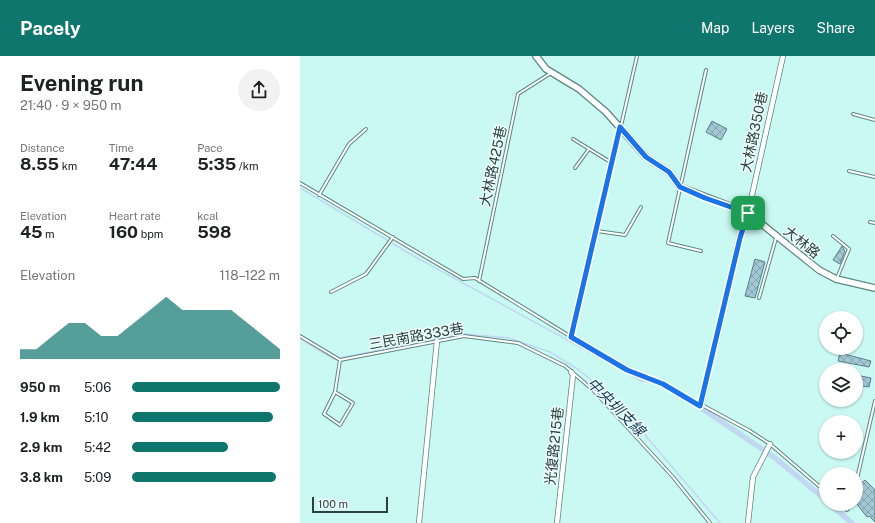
<!DOCTYPE html>
<html lang="en">
<head>
<meta charset="utf-8">
<style>
  :root { --surface:#fff; --page:#f2f2f2; --text:#202124; --muted:#757577; --accent:#0f766e }
  body { margin:0; font-family:"Public Sans","Noto Sans TC",sans-serif; background:var(--page); color:var(--text); height:100vh; display:flex; flex-direction:column; font-size:15px; white-space:nowrap }
  * { box-sizing:border-box; margin:0 }
  p { font-size:13px; color:var(--muted) }
  .icon { flex:none; width:22px; height:22px; fill:none; stroke:currentColor; stroke-width:2; stroke-linecap:round; stroke-linejoin:round }
  .map { position:relative; flex:1; overflow:hidden }
  .details { display:flex; flex-direction:column; background:var(--surface); width:300px }
  .details>* { flex:none }
  .controls { position:absolute; left:519px; top:255px; display:grid; gap:8px }
  .controls a { display:grid; place-items:center; width:44px; height:44px; border-radius:50%; background:var(--surface); box-shadow:0 1px 3px #0004; font-size:20px }
  .scale { position:absolute; left:12px; bottom:10px; width:76px; box-sizing:border-box; padding-left:4px; border:2px solid #2f413f; border-top:0; font-size:11px; line-height:14px; white-space:nowrap; color:#2f413f; -webkit-text-stroke:3px #edfffc; paint-order:stroke }
  .pin { position:absolute; display:grid; place-items:center; width:34px; height:34px; color:#fff; margin:-17px; border-radius:8px; box-shadow:0 2px 6px #0006 }
  .round { display:grid; place-items:center; flex:none; width:42px; height:42px; border-radius:21px; background:var(--page) }
  .headline { display:flex; align-items:center; justify-content:space-between; height:68px; padding:0 20px }
  h1 { font-size:22px; font-weight:700; line-height:30px }
  .metrics { display:grid; grid-template-columns:repeat(3,1fr); gap:6px; height:68px; padding:4px 20px }
  .metrics div { display:grid; align-content:center }
  .metrics b { font-size:17px; font-weight:700 }
  .metrics small { font-size:11px; font-weight:400 }
  .metrics p { font-size:11px }
  .chart { height:112px; padding:8px 20px }
  .chart p { display:flex; justify-content:space-between }
  .chart svg { width:100%; height:72px; margin-top:4px; fill:var(--accent); opacity:.7 }
  ul { padding:0 20px; list-style:none; font-size:13px }
  li { display:grid; grid-template-columns:64px 48px 1fr; align-items:center; height:30px }
  li i { height:10px; border-radius:5px; background:var(--accent) }
  header { display:flex; align-items:center; gap:24px; box-sizing:border-box; height:56px; padding:0 20px; background:var(--accent); color:#fff }
  header strong { font-size:19px }
  nav { display:flex; gap:22px; margin-inline-start:auto; font-size:14px }
  main { display:flex; flex:1; min-height:0 }
  .map>svg:first-child { display:block }
</style>
</head>
<body>
<header>
<strong>Pacely</strong>
<nav><a>Map</a><a>Layers</a><a>Share</a></nav>
</header>
<main>
<section class="details">
<div class="headline"><div><h1>Evening run</h1><p>21:40 · 9 × 950 m</p></div><a class="round"><svg class="icon" aria-label="share" viewBox="0 0 24 24"><path d="M12 15V3M7 8l5-5 5 5M5 13v7h14v-7"/></svg></a></div>
<div class="metrics">
<div><p>Distance</p><b>8.55<small> km</small></b></div>
<div><p>Time</p><b>47:44</b></div>
<div><p>Pace</p><b>5:35<small> /km</small></b></div>
</div>
<div class="metrics">
<div><p>Elevation</p><b>45<small> m</small></b></div>
<div><p>Heart rate</p><b>160<small> bpm</small></b></div>
<div><p>kcal</p><b>598</b></div>
</div>
<div class="chart"><p><span>Elevation</span>118–122 m</p>
<svg viewBox="0 0 160 44" preserveAspectRatio="none"><path d="M0 44V38L10 38L20 30L30 22L40 22L50 30L60 30L70 22L80 14L90 6L100 14L110 14L120 14L130 14L140 22L150 30L160 38V44z"/></svg>
</div>
<ul>
<li><b>950 m</b>5:06<i style="width:100%"></i></li>
<li><b>1.9 km</b>5:10<i style="width:95%"></i></li>
<li><b>2.9 km</b>5:42<i style="width:65%"></i></li>
<li><b>3.8 km</b>5:09<i style="width:97%"></i></li>
</ul>
</section>
<div class="map">
<svg width="575" height="467" viewBox="0 0 575 467">
  <defs>
    <pattern id="building-cross-hatch" width="8" height="8" patternUnits="userSpaceOnUse"><rect width="8" height="8" fill="#a3c8d5"/><path d="M0 0l8 8M0 8l8-8" fill="none" stroke="#85a4ae"/></pattern>
  </defs>
  <rect width="100%" height="100%" fill="#caf8f2"/>
  <g fill="none" stroke-linecap="round" stroke-linejoin="round">
    <!-- stream -->
    <g stroke="#c2d7f1" stroke-width="1.5">
      <path d="M0,132l110,66 214,117 4,1"/>
      <path d="M0,283l34,20 130,-25 45,4 41,14 26,16 18,14 39,39 87,102"/>
    </g>
    <!-- canal -->
    <g stroke="#c2d7f1" stroke-width="5.5">
      <path d="M328,316l14,7 11,1 38,21 84,57 51,42"/>
      <path d="M530,448l22,19"/>
    </g>
  </g>
  <!-- building -->
  <g fill="url(#building-cross-hatch)" stroke="#5a808d">
    <path d="M412,65l15,8 -6,11 -15,-8z"/>
    <path d="M542,190l3,5 -5,13 -7,-4z"/>
    <path d="M455,203l10,3 -10,36 -10,-2z"/>
    <path d="M540,297l31,8 -2,6 -31,-6z"/>
    <path d="M556,319l15,3 -2,9 -13,-2z"/>
    <path d="M565,424l10,10v32l-6,-6 -2,1 -11,-14v-7l7,-7 -4,-4z"/>
  </g>
  <g fill="none" stroke-linecap="round" stroke-linejoin="round">
    <defs>
      <g id="service">
        <path d="M553,58l22,6"/>
        <path d="M321,70l16,-70"/>
        <path d="M273,83l39,24"/>
        <path d="M275,112l14,-19"/>
        <path d="M549,115l26,6"/>
        <path d="M0,127l163,96 12,-1 129,79 23,13 36,14 87,47 20,13 56,48"/>
        <path d="M19,139l30,-51 17,-15"/>
        <path d="M570,166l5,1"/>
        <path d="M297,175l28,4 16,-28"/>
        <path d="M533,180l16,13 -12,29"/>
        <path d="M401,195l-33,-8 38,-173"/>
        <path d="M179,225l39,-187 33,-21"/>
        <path d="M31,236l35,-18 27,-37"/>
        <path d="M459,242l17,-60"/>
        <path d="M0,280l40,24"/>
        <path d="M271,281l49,-207"/>
        <path d="M40,304l124,-24 54,7 47,23 28,24 80,87 37,46"/>
        <path d="M35,336l18,11 -13,22 -16,-11 11,-22 5,-32"/>
        <path d="M556,427l19,-82"/>
        <path d="M540,448l7,6 4,-6"/>
      </g>
      <g id="minor">
        <path d="M401,350l38,-168 9,-25 35,-157"/>
        <path d="M119,467l18,-182"/>
        <path d="M257,467l16,-148 -2,-3"/>
        <path d="M448,467l5,-46 17,-33"/>
      </g>
      <path id="tertiary" d="M236,0l10,13 33,20 27,23 40,45 23,15 11,15 68,26 71,57 17,9 39,9"/>
    </defs>
    <!-- service casing -->
    <use href="#service" stroke="#5d8782" stroke-width="4"/>
    <!-- minor casing -->
    <use href="#minor" stroke="#5d8782" stroke-width="6"/>
    <!-- tertiary casing -->
    <use href="#tertiary" stroke="#5d8782" stroke-width="8"/>
    <!-- service -->
    <use href="#service" stroke="#fff" stroke-width="2"/>
    <!-- minor -->
    <use href="#minor" stroke="#fff" stroke-width="4.5"/>
    <!-- tertiary -->
    <use href="#tertiary" stroke="#fff" stroke-width="5.5"/>
  </g>
  <g fill="none" stroke-linecap="round" stroke-linejoin="round">
    <defs>
      <path id="route" d="M320,71l26,30 23,15 11,15 25,11 43,15 -8,25 -40,168 -37,-22 -36,-14 -56,-33z"/>
    </defs>
    <!-- route casing -->
    <use href="#route" stroke="#fff" stroke-width="8"/>
    <!-- route -->
    <use href="#route" stroke="#1a73e8" stroke-width="5"/>
  </g>
  <g text-anchor="middle" stroke-width="3" stroke-linejoin="round" paint-order="stroke">
    <!-- street labels -->
    <g font-size="14" fill="#2f413f" stroke="#edfffc">
      <text transform="translate(454 76) rotate(-78)" y="5">大林路350巷</text>
      <text transform="translate(193 110) rotate(-78)" y="5">大林路425巷</text>
      <text transform="translate(502 186) rotate(39)" y="5">大林路</text>
      <text transform="translate(116 280) rotate(-10)" y="5">三民南路333巷</text>
      <text transform="translate(254 390) rotate(-84)" y="5">光復路215巷</text>
    </g>
    <!-- water labels -->
    <g font-size="15" font-style="italic" fill="#1b385c" stroke="#edfffc">
      <text transform="translate(316 351) rotate(45)" y="5">中央圳支線</text>
    </g>
  </g>
</svg>
<div class="controls">
<a><svg class="icon" aria-label="locate" viewBox="0 0 24 24"><circle cx="12" cy="12" r="6"/><path d="M12 2v4M12 18v4M2 12h4M18 12h4"/></svg></a>
<a><svg class="icon" aria-label="layers" viewBox="0 0 24 24"><path d="M12 4l9 5-9 5-9-5zM3 14l9 5 9-5"/></svg></a>
<a>+</a>
<a>−</a>
</div>
<div class="scale">100 m</div>
<div class="pin" style="left:448px;top:157px;background:#1e9e55"><svg class="icon" aria-label="arrive" viewBox="0 0 24 24"><path d="M6 21V4h12l-3 4 3 4H6"/></svg></div>
</div>
</main>
</body>
</html>
